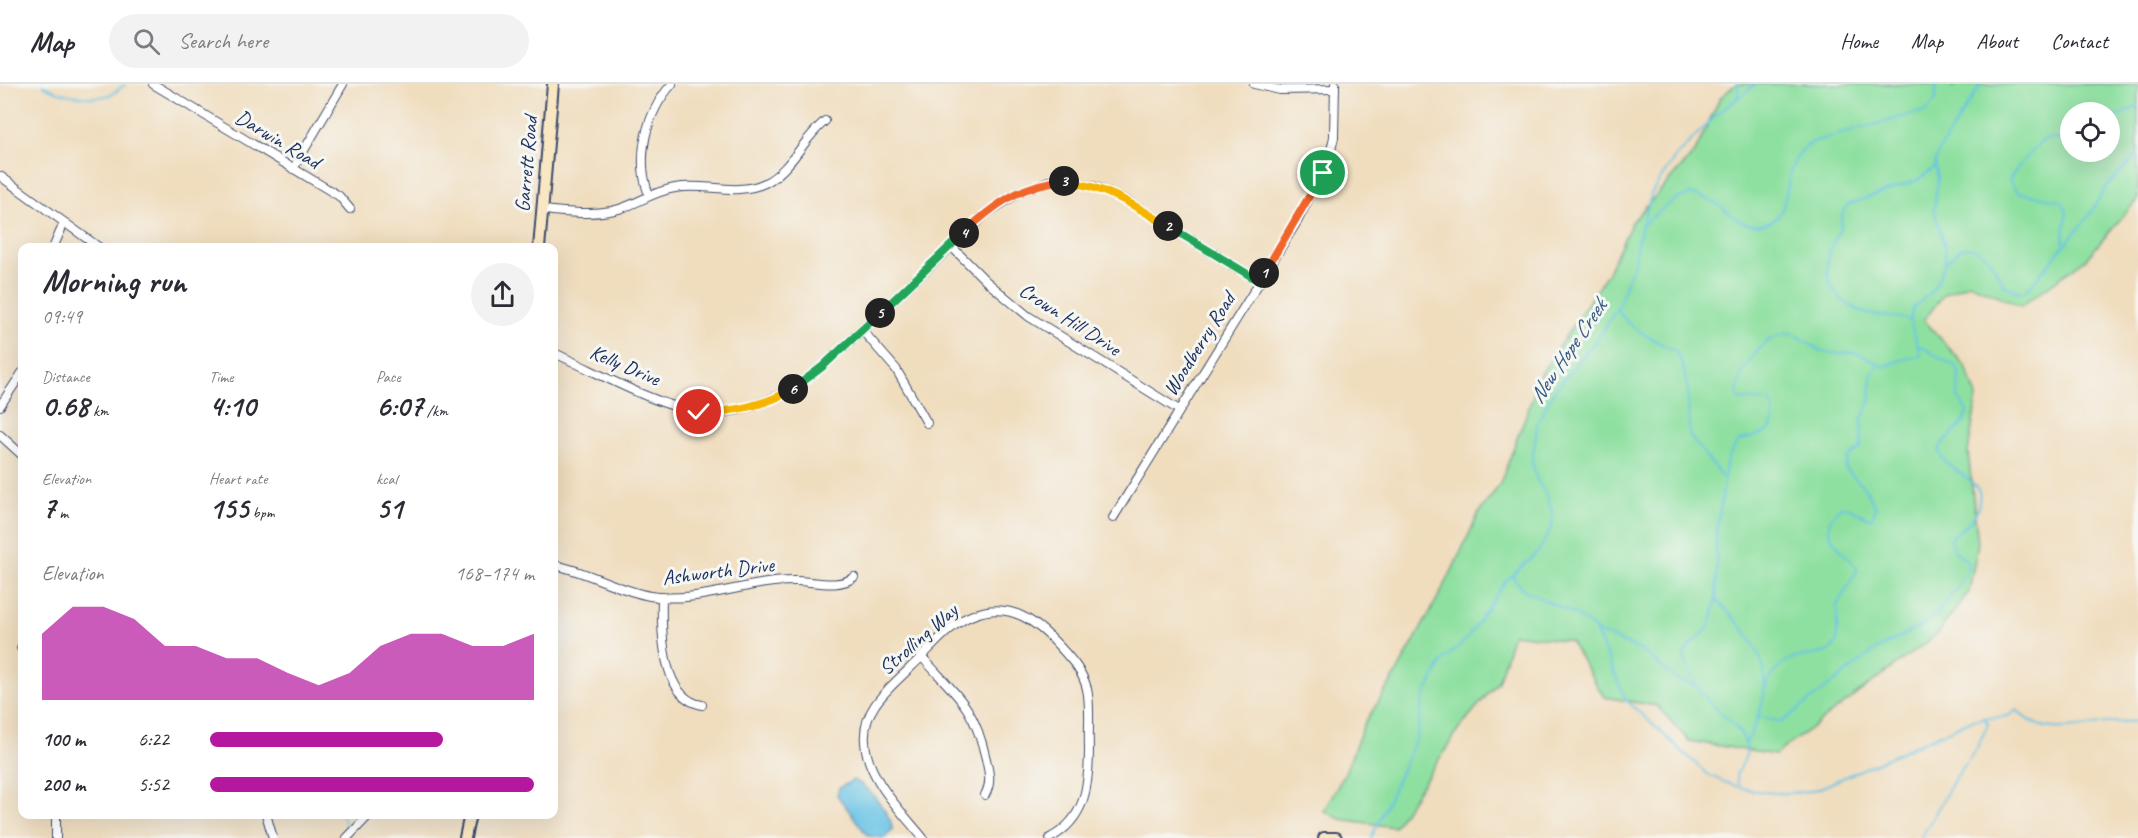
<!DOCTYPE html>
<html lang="en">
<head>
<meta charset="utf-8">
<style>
  :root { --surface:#fff; --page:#f2f2f3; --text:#2b2b33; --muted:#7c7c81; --line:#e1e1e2; --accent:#b5179e }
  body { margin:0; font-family:Caveat,sans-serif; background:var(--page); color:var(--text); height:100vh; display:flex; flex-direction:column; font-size:22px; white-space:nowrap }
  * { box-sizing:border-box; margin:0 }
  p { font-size:20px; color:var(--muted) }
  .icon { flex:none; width:33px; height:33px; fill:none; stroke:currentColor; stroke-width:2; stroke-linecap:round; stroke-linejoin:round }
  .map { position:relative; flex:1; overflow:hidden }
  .panel { position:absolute; left:18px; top:159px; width:540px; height:576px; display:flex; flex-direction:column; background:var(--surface); border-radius:12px; box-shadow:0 6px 24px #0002 }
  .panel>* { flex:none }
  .fabs { position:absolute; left:2060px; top:18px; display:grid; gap:12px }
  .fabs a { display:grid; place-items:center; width:60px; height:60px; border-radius:50%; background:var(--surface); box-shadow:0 6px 24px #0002; font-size:30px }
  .pin { position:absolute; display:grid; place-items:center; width:51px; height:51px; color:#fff; margin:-26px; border:3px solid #fff; border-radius:50%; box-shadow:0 2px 6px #0007 }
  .km { position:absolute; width:30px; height:30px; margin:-15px; border-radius:50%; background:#222; color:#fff; font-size:16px; line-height:30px; text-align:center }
  .round { display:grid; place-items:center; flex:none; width:63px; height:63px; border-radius:32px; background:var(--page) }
  .headline { display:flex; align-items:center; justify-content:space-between; height:102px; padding:0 24px }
  h1 { font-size:33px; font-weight:600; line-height:45px }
  .stats { display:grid; grid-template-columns:repeat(3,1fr); gap:9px; height:102px; padding:6px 24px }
  .stats div { display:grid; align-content:center }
  .stats b { font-size:30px; font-weight:600 }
  .stats small { font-size:16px; font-weight:400 }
  .stats p { font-size:16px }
  .chart { height:168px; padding:12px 24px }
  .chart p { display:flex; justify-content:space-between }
  .chart svg { width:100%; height:108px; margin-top:6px; fill:var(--accent); opacity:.7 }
  ul { padding:0 24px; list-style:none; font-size:20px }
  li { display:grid; grid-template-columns:96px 72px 1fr; align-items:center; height:45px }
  li i { height:15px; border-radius:8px; background:var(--accent) }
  header { display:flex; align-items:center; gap:36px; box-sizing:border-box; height:84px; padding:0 30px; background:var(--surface); border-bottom:2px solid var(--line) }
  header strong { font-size:28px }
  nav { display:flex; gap:33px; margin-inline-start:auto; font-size:21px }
  .search { width:420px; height:54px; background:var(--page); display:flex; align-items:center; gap:15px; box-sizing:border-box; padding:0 21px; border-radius:33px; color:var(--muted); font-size:22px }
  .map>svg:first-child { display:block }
</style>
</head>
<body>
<header>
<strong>Map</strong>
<div class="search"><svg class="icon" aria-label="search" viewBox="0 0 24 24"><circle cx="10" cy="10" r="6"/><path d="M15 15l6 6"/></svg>Search here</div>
<nav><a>Home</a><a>Map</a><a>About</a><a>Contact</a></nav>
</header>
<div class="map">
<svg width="2138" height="754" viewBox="0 0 2138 754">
  <rect width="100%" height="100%" fill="#f6f6f2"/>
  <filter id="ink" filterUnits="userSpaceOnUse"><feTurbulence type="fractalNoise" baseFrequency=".0167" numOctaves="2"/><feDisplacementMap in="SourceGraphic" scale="12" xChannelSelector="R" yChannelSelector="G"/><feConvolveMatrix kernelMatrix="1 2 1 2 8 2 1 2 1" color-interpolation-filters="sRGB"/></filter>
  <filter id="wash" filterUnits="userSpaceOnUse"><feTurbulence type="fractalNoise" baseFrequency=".008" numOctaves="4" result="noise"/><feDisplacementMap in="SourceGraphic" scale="24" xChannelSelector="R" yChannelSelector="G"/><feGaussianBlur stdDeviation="1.35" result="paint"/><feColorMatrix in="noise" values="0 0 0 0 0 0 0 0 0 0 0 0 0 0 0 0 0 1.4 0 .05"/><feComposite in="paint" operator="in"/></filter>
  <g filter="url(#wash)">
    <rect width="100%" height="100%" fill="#f0ddbe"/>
    <!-- green -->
    <path fill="#8ee0a0" stroke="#54887f" stroke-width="1.5" fill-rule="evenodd" d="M1736,0h216v3l7,-3h179v115l-52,60 -65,47 -52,-23 -25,11 -20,26 42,47 11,30 -9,55 10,91 -9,49 -33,43 -161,120 -86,-14 -32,-35 -53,-9 -34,-56 -57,-7 -15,48 -37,44 -67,101 -54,-8 -16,-8 21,-38 19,-49 31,-48 52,-95 32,-68 21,-29 42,-112 65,-98 25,-52 63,-70 25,-54zM2070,28h39v40h-39z"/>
    <!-- water -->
    <path fill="#66c2e4" stroke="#4078a1" stroke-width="1.5" d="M853,696c13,4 41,37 39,50l-7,8 -17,-2 -31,-41 2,-7z"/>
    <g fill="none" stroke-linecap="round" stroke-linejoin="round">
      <!-- stream -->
      <g stroke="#66c2e4" stroke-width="2">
        <path d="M43,0c8,9 44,15 56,13 10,0 19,-6 26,-13"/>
        <path d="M1737,15l2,-15"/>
        <path d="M2109,36l29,-14"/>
        <path d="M1641,142l33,-26 17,-6c9,2 17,5 26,10 13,8 23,22 40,21 46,-1 14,-63 58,-84l113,-31 8,-11v-15"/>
        <path d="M2063,158l4,-30 -5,-11 -45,-9 -8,-11c4,-9 27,-37 36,-41 6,-2 18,0 25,-1"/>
        <path d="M1945,179l18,-16c25,0 30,19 41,38l18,8 5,-3 61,-73 18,-30 32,-33"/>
        <path d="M1617,224c11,22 38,31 59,44l6,11 6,28 1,44 33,42"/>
        <path d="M1910,237c-13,-6 -27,-3 -41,-7 -32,-10 -50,-34 -38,-67 3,-7 9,-14 10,-21 2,-9 -1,-12 6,-21l71,-25 17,-13"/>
        <path d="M1514,489v6l10,11 54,26 22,17 41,17 36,30 20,6"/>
        <path d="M1715,515c51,48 66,81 30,146"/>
        <path d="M1595,545l31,71 80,73c32,19 75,25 112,16l154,-69 36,-4 9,-6c31,36 81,7 121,12"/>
        <path d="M1766,601c23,-37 31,-24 64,-34l7,-9v-37l21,-36c-15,-20 -47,-38 -17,-62 12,-2 20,12 31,11l4,-10 -11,-20 -20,-20 3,-10 13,-10 1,-30 8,-17 2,-27 6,-9"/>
        <path d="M1757,632l25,6 95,-73 49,-26 15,-14 19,-26 8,-13 -1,-9c-9,-7 -18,-11 -15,-24 16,-13 30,-22 27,-46 -10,-18 -37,-23 -40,-41l4,-7 21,-21 3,-11 -9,-13 1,-25 -4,-7 -35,-20"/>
        <path d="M1738,700l-2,-9c2,-6 7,-11 9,-17 8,-24 -23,-42 -37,-57 -10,-11 -22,-30 -24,-46 5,-13 21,-18 26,-31 10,-26 6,-56 6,-83 0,-16 5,-33 7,-50 2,-23 1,-31 16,-50l29,-9c6,-8 9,-24 0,-31l-30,-2c-5,-23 24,-64 49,-65 14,-1 24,14 37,18 9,3 18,0 27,1 17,2 20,8 33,14l16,-7 21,-4 -11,-35 3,-13 21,-19 11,-26v-16l-11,-36 4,-32 -3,-17 6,-15 40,-63"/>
        <path d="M341,730l6,15"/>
        <path d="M1371,754l46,-101 6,-38 20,-39 23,-20 39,-58 34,-31 13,-25 1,-12 -7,-19 -9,-15 -5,-18 6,-41 16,-30 47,-57 16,-26 18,-47 2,-18 15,-51 24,-36 41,-42 39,-30"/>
        <path d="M1921,754l33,-58 23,-32 11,-24 -4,-7"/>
      </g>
    </g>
  </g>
  <g filter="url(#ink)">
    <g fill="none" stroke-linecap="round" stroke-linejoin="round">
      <defs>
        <g id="street">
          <path d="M153,0l186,112 11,13"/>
          <path d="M1254,0l26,6 55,-1"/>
          <path d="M293,85l50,-85"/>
          <path d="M0,92l100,72"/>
          <path d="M649,111c-14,-37 -3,-82 23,-111"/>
          <path d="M542,126c25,2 53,6 77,-1 20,-6 35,-18 56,-21 30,-6 60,9 90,-5 26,-13 38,-44 60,-62"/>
          <path d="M951,162l35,35 42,35 151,94"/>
          <path d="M53,164l11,-25"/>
          <path d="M862,246l34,39 31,54"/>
          <path d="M554,269c41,18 102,53 145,59 45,5 90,-18 123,-45l165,-154 33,-21 29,-11h14l33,6 31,14 132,80"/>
          <path d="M0,322l22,-33"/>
          <path d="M0,351l22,20"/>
          <path d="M1113,434l185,-298 31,-61 5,-22 1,-53"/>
          <path d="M554,481c33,6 63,25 96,31 49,8 97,-16 146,-15 18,0 43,8 58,-4"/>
          <path d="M662,513c-1,31 -1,101 40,108"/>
          <path d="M21,564h1"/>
          <path d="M922,573c35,39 52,48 64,102 3,14 6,23 -1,36"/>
          <path d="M266,730l7,24"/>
          <path d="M56,754v-24"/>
          <path d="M347,754l23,-24"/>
          <path d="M923,754c-22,-27 -56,-60 -58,-96 -3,-34 25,-54 46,-75 19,-17 38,-43 62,-52 37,-15 64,7 87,32 12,13 23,25 27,42 4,18 1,40 2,59 0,37 -3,71 -39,90"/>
        </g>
        <g id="secondary">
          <path d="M539,164l14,-164"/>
          <path d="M465,754l5,-24"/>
          <path d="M1324,754h12"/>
        </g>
      </defs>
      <!-- street casing -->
      <use href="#street" stroke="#3b496c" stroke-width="10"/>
      <!-- secondary casing -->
      <use href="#secondary" stroke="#3b496c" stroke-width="14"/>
      <!-- street -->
      <use href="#street" stroke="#fff" stroke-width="8"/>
      <!-- secondary -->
      <use href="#secondary" stroke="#f9e7c3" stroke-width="10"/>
    </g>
  </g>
  <g fill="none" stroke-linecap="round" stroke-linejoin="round" filter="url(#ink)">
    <defs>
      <path id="split-1" d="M1264,189l59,-100"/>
      <path id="split-2" d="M1168,142l91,55 5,-8"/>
      <path id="split-3" d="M1064,97c40,5 70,24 104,45"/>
      <path id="split-4" d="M964,149c27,-26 60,-51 100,-52"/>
      <path id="split-5" d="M880,229l84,-80"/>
      <path id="split-6" d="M793,305l29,-22 58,-54"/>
      <path id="split-7" d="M699,328c32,1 67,-7 94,-23"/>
    </defs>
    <!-- split-1 casing -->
    <use href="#split-1" stroke="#fff" stroke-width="12"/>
    <!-- split-2 casing -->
    <use href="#split-2" stroke="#fff" stroke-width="12"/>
    <!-- split-3 casing -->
    <use href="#split-3" stroke="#fff" stroke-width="12"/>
    <!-- split-4 casing -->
    <use href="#split-4" stroke="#fff" stroke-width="12"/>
    <!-- split-5 casing -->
    <use href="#split-5" stroke="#fff" stroke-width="12"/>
    <!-- split-6 casing -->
    <use href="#split-6" stroke="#fff" stroke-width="12"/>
    <!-- split-7 casing -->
    <use href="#split-7" stroke="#fff" stroke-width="12"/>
    <!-- split-1 -->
    <use href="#split-1" stroke="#f0652b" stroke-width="8"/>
    <!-- split-2 -->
    <use href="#split-2" stroke="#22a559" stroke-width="8"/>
    <!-- split-3 -->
    <use href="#split-3" stroke="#f5b400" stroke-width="8"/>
    <!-- split-4 -->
    <use href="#split-4" stroke="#f0652b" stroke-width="8"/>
    <!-- split-5 -->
    <use href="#split-5" stroke="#22a559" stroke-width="8"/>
    <!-- split-6 -->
    <use href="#split-6" stroke="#22a559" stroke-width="8"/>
    <!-- split-7 -->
    <use href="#split-7" stroke="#f5b400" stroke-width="8"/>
  </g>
  <g text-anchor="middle" stroke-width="6" stroke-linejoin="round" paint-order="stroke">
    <!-- street labels -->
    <g font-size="21" fill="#1b2f5e" stroke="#f6f6f2">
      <text transform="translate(278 55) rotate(31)" y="7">Darwin Road</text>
      <text transform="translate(526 80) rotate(-85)" y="7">Garrett Road</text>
      <text transform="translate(1070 235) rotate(33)" y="7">Crown Hill Drive</text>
      <text transform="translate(1199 260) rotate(-58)" y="7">Woodberry Road</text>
      <text transform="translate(625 281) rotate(23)" y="7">Kelly Drive</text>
      <text transform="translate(718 487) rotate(-7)" y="7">Ashworth Drive</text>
      <text transform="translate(918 555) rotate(-41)" y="7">Strolling Way</text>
    </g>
    <!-- water labels -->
    <g font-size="22" font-style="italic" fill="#325b86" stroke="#f6f6f2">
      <text transform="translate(1567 267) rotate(-56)" y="8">New Hope Creek</text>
    </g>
  </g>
</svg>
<div class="fabs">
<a><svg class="icon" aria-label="locate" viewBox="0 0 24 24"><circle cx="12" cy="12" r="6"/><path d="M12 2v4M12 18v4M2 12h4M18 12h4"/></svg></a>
</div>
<div class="pin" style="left:1323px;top:89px;background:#1e9e55"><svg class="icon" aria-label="arrive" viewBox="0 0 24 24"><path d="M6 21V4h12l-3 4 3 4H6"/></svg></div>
<div class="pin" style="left:699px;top:328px;background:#d93025"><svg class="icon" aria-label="check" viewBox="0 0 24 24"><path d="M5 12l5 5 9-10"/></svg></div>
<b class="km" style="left:1264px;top:189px">1</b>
<b class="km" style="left:1168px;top:142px">2</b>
<b class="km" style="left:1064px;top:97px">3</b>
<b class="km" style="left:964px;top:149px">4</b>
<b class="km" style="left:880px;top:229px">5</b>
<b class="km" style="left:793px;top:305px">6</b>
<section class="panel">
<div class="headline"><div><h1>Morning run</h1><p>09:49</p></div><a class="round"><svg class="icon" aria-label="share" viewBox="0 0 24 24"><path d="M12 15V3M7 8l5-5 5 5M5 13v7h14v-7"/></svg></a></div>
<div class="stats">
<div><p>Distance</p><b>0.68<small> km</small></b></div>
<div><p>Time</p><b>4:10</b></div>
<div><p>Pace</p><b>6:07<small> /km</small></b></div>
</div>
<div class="stats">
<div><p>Elevation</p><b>7<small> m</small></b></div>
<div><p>Heart rate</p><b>155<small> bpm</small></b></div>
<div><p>kcal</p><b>51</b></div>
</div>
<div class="chart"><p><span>Elevation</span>168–174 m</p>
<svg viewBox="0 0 160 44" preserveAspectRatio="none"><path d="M0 44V17L10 6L20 6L30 11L40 22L50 22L60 27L70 27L80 33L90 38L100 33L110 22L120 17L130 17L140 22L150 22L160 17V44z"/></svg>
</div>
<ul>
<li><b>100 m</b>6:22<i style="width:72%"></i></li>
<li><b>200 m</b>5:52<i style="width:100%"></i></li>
</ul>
</section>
</div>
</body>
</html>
